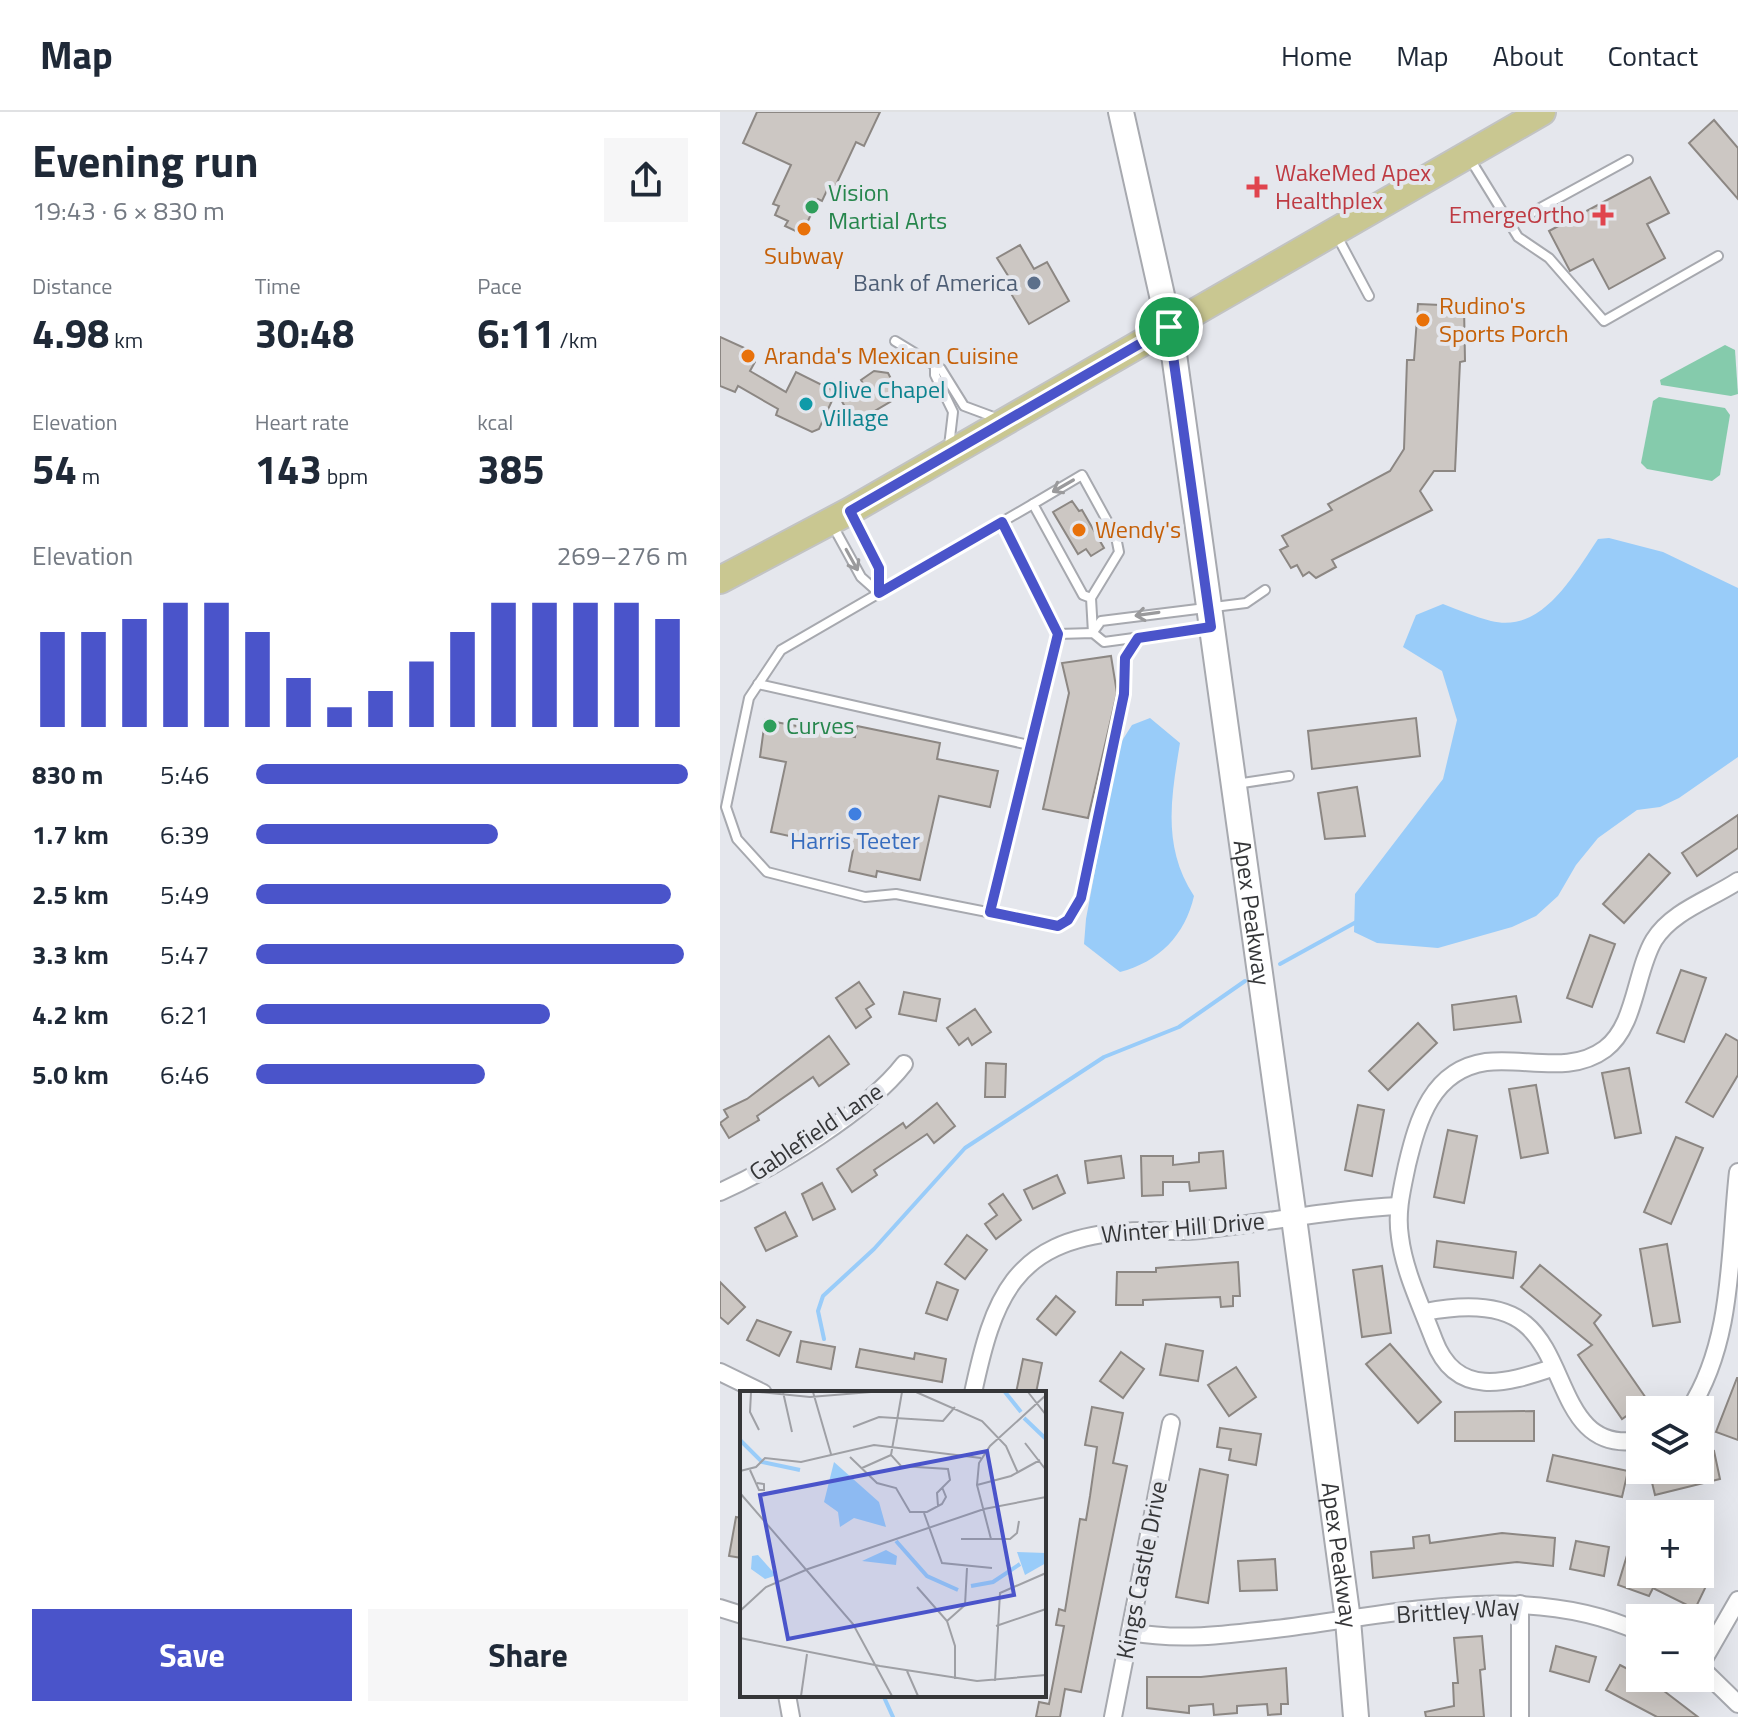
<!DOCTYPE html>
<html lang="en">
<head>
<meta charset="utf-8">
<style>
  :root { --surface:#fff; --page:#f6f6f7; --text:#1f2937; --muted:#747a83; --line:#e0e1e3; --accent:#4a54ca }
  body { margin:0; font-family:"Titillium Web",sans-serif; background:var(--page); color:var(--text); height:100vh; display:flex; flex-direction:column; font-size:30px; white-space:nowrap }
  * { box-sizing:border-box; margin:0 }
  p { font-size:26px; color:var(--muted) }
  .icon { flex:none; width:44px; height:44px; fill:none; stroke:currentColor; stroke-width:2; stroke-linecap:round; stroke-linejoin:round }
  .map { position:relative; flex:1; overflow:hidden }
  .drawer { display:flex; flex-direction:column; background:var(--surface); width:720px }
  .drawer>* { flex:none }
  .controls { position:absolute; left:906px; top:1284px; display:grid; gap:16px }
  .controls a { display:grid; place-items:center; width:88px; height:88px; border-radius:0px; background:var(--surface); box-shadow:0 8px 32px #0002; font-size:40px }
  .pin { position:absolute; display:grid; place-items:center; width:68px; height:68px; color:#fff; margin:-34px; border:4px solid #fff; border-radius:50%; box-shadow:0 2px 8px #0007 }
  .round { display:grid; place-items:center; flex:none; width:84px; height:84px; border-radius:0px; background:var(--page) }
  .headline { display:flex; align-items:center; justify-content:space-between; height:136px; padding:0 32px }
  h1 { font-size:44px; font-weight:700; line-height:60px }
  .figures { display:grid; grid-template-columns:repeat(3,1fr); gap:12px; height:136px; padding:8px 32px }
  .figures div { display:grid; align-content:center }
  .figures b { font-size:40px; font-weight:700 }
  .figures small { font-size:22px; font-weight:400 }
  .figures p { font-size:22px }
  .chart { height:224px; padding:16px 32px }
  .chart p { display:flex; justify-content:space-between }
  .chart svg { width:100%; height:144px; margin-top:8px; stroke:var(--accent); stroke-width:6 }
  .button { display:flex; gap:16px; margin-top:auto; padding:16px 32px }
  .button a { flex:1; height:92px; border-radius:0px; background:var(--accent); color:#fff; font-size:32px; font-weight:700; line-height:92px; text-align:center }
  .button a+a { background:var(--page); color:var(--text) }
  ul { padding:0 32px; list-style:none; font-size:26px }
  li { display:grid; grid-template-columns:128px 96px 1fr; align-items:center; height:60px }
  li i { height:20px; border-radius:10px; background:var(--accent) }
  header { display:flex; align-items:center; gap:48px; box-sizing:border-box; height:112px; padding:0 40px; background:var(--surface); border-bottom:2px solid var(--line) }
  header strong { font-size:38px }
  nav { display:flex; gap:44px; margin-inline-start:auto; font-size:28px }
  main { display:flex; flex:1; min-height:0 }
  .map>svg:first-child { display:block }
</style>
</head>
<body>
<header>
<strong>Map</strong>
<nav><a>Home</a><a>Map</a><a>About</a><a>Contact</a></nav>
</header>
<main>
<section class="drawer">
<div class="headline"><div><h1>Evening run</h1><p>19:43 · 6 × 830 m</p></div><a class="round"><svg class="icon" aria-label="share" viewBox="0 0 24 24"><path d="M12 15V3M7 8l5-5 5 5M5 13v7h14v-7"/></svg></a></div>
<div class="figures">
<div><p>Distance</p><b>4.98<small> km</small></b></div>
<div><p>Time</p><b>30:48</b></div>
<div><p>Pace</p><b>6:11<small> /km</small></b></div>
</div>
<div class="figures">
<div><p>Elevation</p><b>54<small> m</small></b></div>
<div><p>Heart rate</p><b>143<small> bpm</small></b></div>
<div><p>kcal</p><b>385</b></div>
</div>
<div class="chart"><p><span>Elevation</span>269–276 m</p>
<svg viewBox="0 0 160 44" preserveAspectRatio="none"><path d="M5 44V15M15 44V15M25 44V11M35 44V6M45 44V6M55 44V15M65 44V29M75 44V38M85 44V33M95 44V24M105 44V15M115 44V6M125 44V6M135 44V6M145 44V6M155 44V11"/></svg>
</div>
<ul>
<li><b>830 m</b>5:46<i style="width:100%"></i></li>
<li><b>1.7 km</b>6:39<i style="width:56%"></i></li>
<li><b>2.5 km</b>5:49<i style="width:96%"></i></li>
<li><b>3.3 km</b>5:47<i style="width:99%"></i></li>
<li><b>4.2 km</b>6:21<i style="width:68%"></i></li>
<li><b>5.0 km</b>6:46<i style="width:53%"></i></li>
</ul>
<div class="button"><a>Save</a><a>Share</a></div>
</section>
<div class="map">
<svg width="1018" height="1605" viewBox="0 0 1018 1605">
  <rect width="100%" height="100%" fill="#e5e7ed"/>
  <!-- green -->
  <g fill="#85cbac">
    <path d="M1005,233l10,5 3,44 -7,2 -70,-11 -1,-5z"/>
    <path d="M939,285l66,11 5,7 -10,60 -8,6 -65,-12 -6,-6 12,-62z"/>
  </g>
  <!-- water -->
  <g fill="#99ccf9">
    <path d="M889,426l54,14 75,36v169l-59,41 -19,9 -23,3 -39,28 -22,27 -18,31 -22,20 -24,11 -74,21 -61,-5 -23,-11 1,-38 88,-115 14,-59 -15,-49 -39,-24 13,-32 27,-11c16,6 32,13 48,17 52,13 83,-47 107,-82z"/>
    <path d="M430,606l30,25c-9,55 -18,104 14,153 -9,39 -35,66 -74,76l-36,-28 2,-25 32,-172 14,-22z"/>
  </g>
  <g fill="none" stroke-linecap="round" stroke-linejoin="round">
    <!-- stream -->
    <g stroke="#99ccf9" stroke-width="4">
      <path d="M560,852l78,-43"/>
      <path d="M104,1227l-6,-28 5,-15 51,-47 91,-101 139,-91 75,-30 66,-46"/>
      <path d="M163,1583l10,22"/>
    </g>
  </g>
  <!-- building -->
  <g fill="#ccc7c3" stroke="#8c8783" stroke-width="2">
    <path d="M37,0h123l-16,34 -8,-4 -21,45 -5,-3 -8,17 -4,-2 -16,35 -17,-8 3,-5 -13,-6 4,-9 -6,-2 18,-39 -48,-22z"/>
    <path d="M994,8l24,28v51l-49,-56z"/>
    <path d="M930,65l19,36 -22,11 18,34 -56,31 -16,-30 -23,12 -21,-40z"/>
    <path d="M300,133l14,24 13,-7 22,39 -40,23 -23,-39 6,-3 -15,-24z"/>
    <path d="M698,192l46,2 1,55 -5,1 -5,109h-21l-14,20 12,19 -100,50 4,7 -20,11 -7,-6 -6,4 -6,-11 -6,3 -11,-18 8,-4 -6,-10 50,-26 -4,-6 62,-33 14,-22 3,-89h7z"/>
    <path d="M0,225l31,14 4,11 -5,9 36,21 10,-20 40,20 -17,37 -7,3 -36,-17 2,-6 -40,-23 -3,6 -15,-6z"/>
    <path d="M154,259l14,2 12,23 -46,27 -14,-25 24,-13 -3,-5z"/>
    <path d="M352,389l7,10 3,-1 22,38 -13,8 -5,-7 -8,5 -25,-42z"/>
    <path d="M391,544l6,37 -29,125 -45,-9 26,-116 -7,-30z"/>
    <path d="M696,606l4,38 -108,13 -4,-38z"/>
    <path d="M45,608l90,17 2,-11 83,17 -3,16 61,12 -8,36 -51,-11 -19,84 -43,-9 -1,6 -27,-6 4,-21 -82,-18 15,-70 -26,-5z"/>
    <path d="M637,675l8,49 -40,3 -7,-46z"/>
    <path d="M1018,703v33l-41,28 -15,-23z"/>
    <path d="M929,742l21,19 -46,50 -21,-19z"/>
    <path d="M870,823l25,9 -23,63 -25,-9z"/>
    <path d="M961,858l25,8 -22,64 -27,-9z"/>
    <path d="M139,870l15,22 -8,5 5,8 -15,11 -20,-30z"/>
    <path d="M184,880l36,7 -4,22 -37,-7z"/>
    <path d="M796,884l5,26 -67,8 -2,-25z"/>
    <path d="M255,897l16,23 -19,13 -4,-7 -9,7 -12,-17z"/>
    <path d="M698,911l19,20 -49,47 -19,-19z"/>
    <path d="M1006,922l12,7v34l-25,42 -27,-15z"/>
    <path d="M109,924l20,28 -30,22 -6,-9 -56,39 2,4 -30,18 -9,-15 8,-6 -4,-7 23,-11z"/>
    <path d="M266,951l20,1 -1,33h-20z"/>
    <path d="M909,956l12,65 -26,5 -13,-65z"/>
    <path d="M816,973l12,68 -27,5 -12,-69z"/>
    <path d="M217,991l18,23 -21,17 -7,-9 -53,36 3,5 -25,17 -15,-23 66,-46 3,5z"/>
    <path d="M638,993l26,5 -12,66 -27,-6z"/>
    <path d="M728,1018l29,6 -13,67 -30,-6z"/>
    <path d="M956,1025l27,11 -32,76 -27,-12z"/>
    <path d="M503,1039l3,37 -36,3 -1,-9h-26v13l-21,1 -1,-40h32v9l26,-3v-9z"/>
    <path d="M401,1044l3,22 -36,5 -3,-22z"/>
    <path d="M337,1063l8,18 -32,16 -9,-19z"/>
    <path d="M102,1071l13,26 -22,11 -11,-26z"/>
    <path d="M283,1082l18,26 -25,19 -11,-15 12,-9 -8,-11z"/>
    <path d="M65,1100l12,24 -31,15 -11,-23z"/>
    <path d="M247,1123l20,15 -22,29 -20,-15z"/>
    <path d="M717,1129l79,11 -3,26 -79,-11z"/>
    <path d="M947,1132l13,78 -27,4 -13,-77z"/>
    <path d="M518,1150l2,34h-7v10l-12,1 -1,-10 -77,3v5h-27l1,-33h39v-4z"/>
    <path d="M820,1153l61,50 -7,8 54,78 -26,18 -44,-64 14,-10 -71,-58z"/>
    <path d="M662,1154l9,67 -29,4 -9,-67z"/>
    <path d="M0,1170l25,25 -17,17 -8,-7z"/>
    <path d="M217,1170l21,8 -11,30 -21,-7z"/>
    <path d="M336,1184l19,16 -19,23 -19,-16z"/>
    <path d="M37,1208l34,12 -12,24 -32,-16z"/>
    <path d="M81,1229l34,6 -4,22 -34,-7z"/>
    <path d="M446,1232l37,7 -5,30 -38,-6z"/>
    <path d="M670,1232l51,58 -23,21 -52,-59z"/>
    <path d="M140,1237l54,10 1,-6 31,6 -4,23 -86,-15z"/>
    <path d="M401,1240l23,17 -21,29 -23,-17z"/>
    <path d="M303,1247l19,4 -6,30h-20z"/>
    <path d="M516,1255l20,30 -27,19 -21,-31z"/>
    <path d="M1017,1266h1v62l-22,-8z"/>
    <path d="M372,1295l31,6 -10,50 14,3 -46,226 -16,-3 -5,28h-24l3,-15 10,2 15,-78 -8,-1 3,-16 6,2 15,-92 6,1 4,-24 7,-49 -12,-2z"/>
    <path d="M814,1299v30h-79v-29z"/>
    <path d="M500,1316l41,6 -5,31 -27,-5 2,-11 -14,-2z"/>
    <path d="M994,1339l6,28 -65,16 -6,-25h51v-15z"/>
    <path d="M833,1343l75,16 -6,26 -75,-16z"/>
    <path d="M480,1357l28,6 -20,128 -32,-6z"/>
    <path d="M16,1405l6,1v40l-13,-2z"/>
    <path d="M782,1421l53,5 -2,28 -36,-4 -144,16 -2,-26 43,-4 -1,-11 16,-2 1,8z"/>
    <path d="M856,1429l33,6 -5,29 -34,-7z"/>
    <path d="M908,1440l12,5v17h57l12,6 -14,29 -42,-21 -4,8 -31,-11z"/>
    <path d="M555,1447l2,31 -37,1 -2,-30z"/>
    <path d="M762,1524l3,33 -5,1 4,47h-58l-1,-5 29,-6 -1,-23h5l-4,-45z"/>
    <path d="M836,1534l40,11 -7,25 -39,-11z"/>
    <path d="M900,1553l31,16 47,36h-41l-51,-27z"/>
    <path d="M566,1556l2,36h-7v10l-13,1 -1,-11 -30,2v7l-23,2 -1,-11 -24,2v7l-42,-5v-31h54z"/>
  </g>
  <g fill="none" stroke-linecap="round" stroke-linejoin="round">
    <defs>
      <g id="lane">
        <path d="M750,47l48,78 31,21 55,63 114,-65"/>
        <path d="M791,112l117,-64"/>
        <path d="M617,124l32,60"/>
        <path d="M175,229l46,28 23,37 35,13"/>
        <path d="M215,256v7l18,37 -4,34"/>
        <path d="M313,392l-252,146 -32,48 -23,109 11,32 30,33 98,25 31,-3 162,32 10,-6 13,-22 43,-204 1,-36 13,-20"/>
        <path d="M133,404l26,52v25"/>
        <path d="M113,414l28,51 18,16"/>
        <path d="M371,486l-8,-3 -50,-91 49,-29 34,62 3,15 -28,46 2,35"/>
        <path d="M373,520l8,-11 145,-18 19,-13"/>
        <path d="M338,522l35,-1 11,9 104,-14"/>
        <path d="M38,572l271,61"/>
        <path d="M516,672l53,-8"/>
        <path d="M270,800l68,-278 -56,-112"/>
      </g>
      <g id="street">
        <path d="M0,1080c55,-25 148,-81 184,-128"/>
        <path d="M705,1200c31,-6 74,-10 100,12 44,36 37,130 115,116"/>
        <path d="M832,1256c-45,15 -96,31 -118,-28 -12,-32 -30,-69 -34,-103 -4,-25 2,-48 7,-72 11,-46 25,-95 79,-103 39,-5 84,13 119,-13 31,-23 30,-77 49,-109 18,-29 57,-41 84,-59"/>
        <path d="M0,1260l43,21"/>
        <path d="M253,1281c20,-94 40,-152 148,-161 27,-3 53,1 79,-2 66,-7 132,-21 199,-24"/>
        <path d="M969,1298c45,-69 40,-159 49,-238"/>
        <path d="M0,1496l22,7"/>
        <path d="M410,1520c49,9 96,3 145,-3 119,-14 252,-49 365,3"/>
        <path d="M980,1554l38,-66"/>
        <path d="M980,1555l38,37"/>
        <path d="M67,1583l4,22"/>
        <path d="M393,1605l58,-294"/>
        <path d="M800,1605v-113"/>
      </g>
      <g id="secondary">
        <path id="s1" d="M401,0l51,228 122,878 54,402 8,97"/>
      </g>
      <path id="primary" d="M0,468l130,-69 692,-399"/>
    </defs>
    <!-- lane casing -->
    <use href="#lane" stroke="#a7a9af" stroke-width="12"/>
    <!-- street casing -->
    <use href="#street" stroke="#a7a9af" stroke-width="20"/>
    <!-- secondary casing -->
    <use href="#secondary" stroke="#a7a9af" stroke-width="28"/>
    <!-- primary casing -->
    <use href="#primary" stroke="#c2c3c3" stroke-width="30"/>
    <!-- lane -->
    <use href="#lane" stroke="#fff" stroke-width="8"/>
    <!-- street -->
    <use href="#street" stroke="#fff" stroke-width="16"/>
    <!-- secondary -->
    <use href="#secondary" stroke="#fff" stroke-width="24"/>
    <!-- primary -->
    <use href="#primary" stroke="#c9c791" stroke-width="26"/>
  </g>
  <!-- one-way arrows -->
  <defs><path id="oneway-shaft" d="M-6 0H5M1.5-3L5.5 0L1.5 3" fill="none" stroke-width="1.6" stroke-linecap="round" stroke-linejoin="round" transform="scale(2)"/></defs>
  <g stroke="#9a9a9c">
    <use href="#oneway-shaft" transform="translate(343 374) rotate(150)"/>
    <use href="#oneway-shaft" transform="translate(132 448) rotate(61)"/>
    <use href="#oneway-shaft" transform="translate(427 502) rotate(172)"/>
  </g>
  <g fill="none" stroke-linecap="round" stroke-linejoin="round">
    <defs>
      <path id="route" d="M449,215l42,300 -73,11 -13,20 -1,36 -43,204 -13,22 -10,6 -68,-14 68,-278 -56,-112 -123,71v-25l-29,-57z"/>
    </defs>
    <!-- route casing -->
    <use href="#route" stroke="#fff" stroke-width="16"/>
    <!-- route -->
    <use href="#route" stroke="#4a54ca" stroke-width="10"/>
  </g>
  <!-- markers -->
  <g fill="#e0444e" stroke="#e5e7ed" stroke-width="3">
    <path d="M533 63h8v8h8v8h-8v8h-8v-8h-8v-8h8z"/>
    <path d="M879 91h8v8h8v8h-8v8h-8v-8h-8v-8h8z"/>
  </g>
  <g fill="#2e9e5b" stroke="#e5e7ed" stroke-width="3">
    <circle cx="92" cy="95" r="8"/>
    <circle cx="50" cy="614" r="8"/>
  </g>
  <g fill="#e8710a" stroke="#e5e7ed" stroke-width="3">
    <circle cx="84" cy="117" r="8"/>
    <circle cx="703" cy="208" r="8"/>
    <circle cx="28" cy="244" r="8"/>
    <circle cx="359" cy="418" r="8"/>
  </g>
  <circle fill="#5c6f8a" stroke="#e5e7ed" stroke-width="3" cx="314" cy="171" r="8"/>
  <circle fill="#0f9aa8" stroke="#e5e7ed" stroke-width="3" cx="86" cy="292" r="8"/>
  <circle fill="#3f7fe0" stroke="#e5e7ed" stroke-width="3" cx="135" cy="702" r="8"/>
  <g text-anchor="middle" stroke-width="8" stroke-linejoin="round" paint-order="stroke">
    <!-- health labels -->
    <g font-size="24" fill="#be3a42" stroke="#e5e7ed" text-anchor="start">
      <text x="555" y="69">WakeMed Apex<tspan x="555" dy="28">Healthplex</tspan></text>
      <text x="865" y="111" text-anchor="end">EmergeOrtho</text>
    </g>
    <!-- leisure labels -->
    <g font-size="24" fill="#27864d" stroke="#e5e7ed" text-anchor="start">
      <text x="108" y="89">Vision<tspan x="108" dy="28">Martial Arts</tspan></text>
      <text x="66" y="622">Curves</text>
    </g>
    <!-- food labels -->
    <g font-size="24" fill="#c56008" stroke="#e5e7ed" text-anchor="start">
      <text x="84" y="152" text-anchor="middle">Subway</text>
      <text x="719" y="202">Rudino's<tspan x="719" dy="28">Sports Porch</tspan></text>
      <text x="44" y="252">Aranda's Mexican Cuisine</text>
      <text x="375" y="426">Wendy's</text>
    </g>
    <!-- service labels -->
    <g font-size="24" fill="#4e5e75" stroke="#e5e7ed" text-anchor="end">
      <text x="298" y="179">Bank of America</text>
    </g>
    <!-- culture labels -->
    <g font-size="24" fill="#0d838f" stroke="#e5e7ed" text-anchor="start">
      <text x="102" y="286">Olive Chapel<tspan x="102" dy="28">Village</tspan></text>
    </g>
    <!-- shop labels -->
    <g font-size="24" fill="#366cbe" stroke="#e5e7ed">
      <text x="135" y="737">Harris Teeter</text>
    </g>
    <!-- street labels -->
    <g font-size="24" fill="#353638" stroke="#e5e7ed">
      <text dy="8" stroke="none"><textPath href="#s1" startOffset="812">Apex Peakway</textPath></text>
      <text transform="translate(96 1020) rotate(-34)" y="8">Gablefield Lane</text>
      <text transform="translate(463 1116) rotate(-5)" y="8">Winter Hill Drive</text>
      <text dy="8" stroke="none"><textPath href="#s1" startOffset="1460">Apex Peakway</textPath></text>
      <text transform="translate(422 1458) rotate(-79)" y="8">Kings Castle Drive</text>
      <text transform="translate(738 1499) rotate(-4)" y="8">Brittley Way</text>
    </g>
  </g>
  <!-- overview -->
  <g transform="translate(20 1279)">
    <rect width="306" height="306" fill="#e5e7ed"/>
    <path d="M94,71l45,40 7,25 -32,-9 -14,9 -2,-15 -14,-10zM146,159l11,6 -1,9 -34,-4zM277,161l29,1v10l-21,12zM18,164l16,18v3l-9,3 -14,-10 1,-13z" fill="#99ccf9"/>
    <path fill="none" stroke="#99ccf9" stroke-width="4" d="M265,1l16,20M284,27l22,21M0,49l22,22 38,8M156,150l31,35 31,14M231,195l22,-4 27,-18"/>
    <path fill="none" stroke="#9fa0a5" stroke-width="2" d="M11,1l-1,20 9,18M19,1l51,5 61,-5M43,1l9,40M73,1l18,62M162,1l-11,63 10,11 47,3 2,11 -13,13 1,13M176,1l66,29 24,25 12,27M288,1l18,23M113,36l26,-10 64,4 12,-14M285,52l21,27M110,66l27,26 19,5 14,24h17l15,-8 4,-7 -4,-10M122,77l29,-13M10,79l9,20h5v-6l-7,-1M0,80l16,-4 9,-9 36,4 73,-17 107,13M237,94l34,-9 29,-16M0,102l113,131 39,72M184,122l18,50 50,5M221,148h49l7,-6 2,-12M251,148l-14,-54 2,-22 11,-17 56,-51M177,196l30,34 8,25v33M0,220l26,-24 42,-18 176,-60 62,-12M207,230l18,-16 2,-37M256,235l50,-17M0,247l140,28M140,275l97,15 69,-6M167,280l11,25M255,290l5,-88 46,-20M61,305l6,-42"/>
    <path fill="#4a54ca" fill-opacity="0.15" stroke="#4a54ca" stroke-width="4" d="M247,60l27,144 -226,44 -28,-144z"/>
    <rect width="306" height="306" fill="none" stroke="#353638" stroke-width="4"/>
  </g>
</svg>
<div class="controls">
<a><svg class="icon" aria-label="layers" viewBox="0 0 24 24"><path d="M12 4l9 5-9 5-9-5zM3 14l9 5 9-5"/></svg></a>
<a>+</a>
<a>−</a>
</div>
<div class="pin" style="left:449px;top:215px;background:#1e9e55"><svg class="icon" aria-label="arrive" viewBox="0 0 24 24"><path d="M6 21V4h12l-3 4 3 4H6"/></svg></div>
</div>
</main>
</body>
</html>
